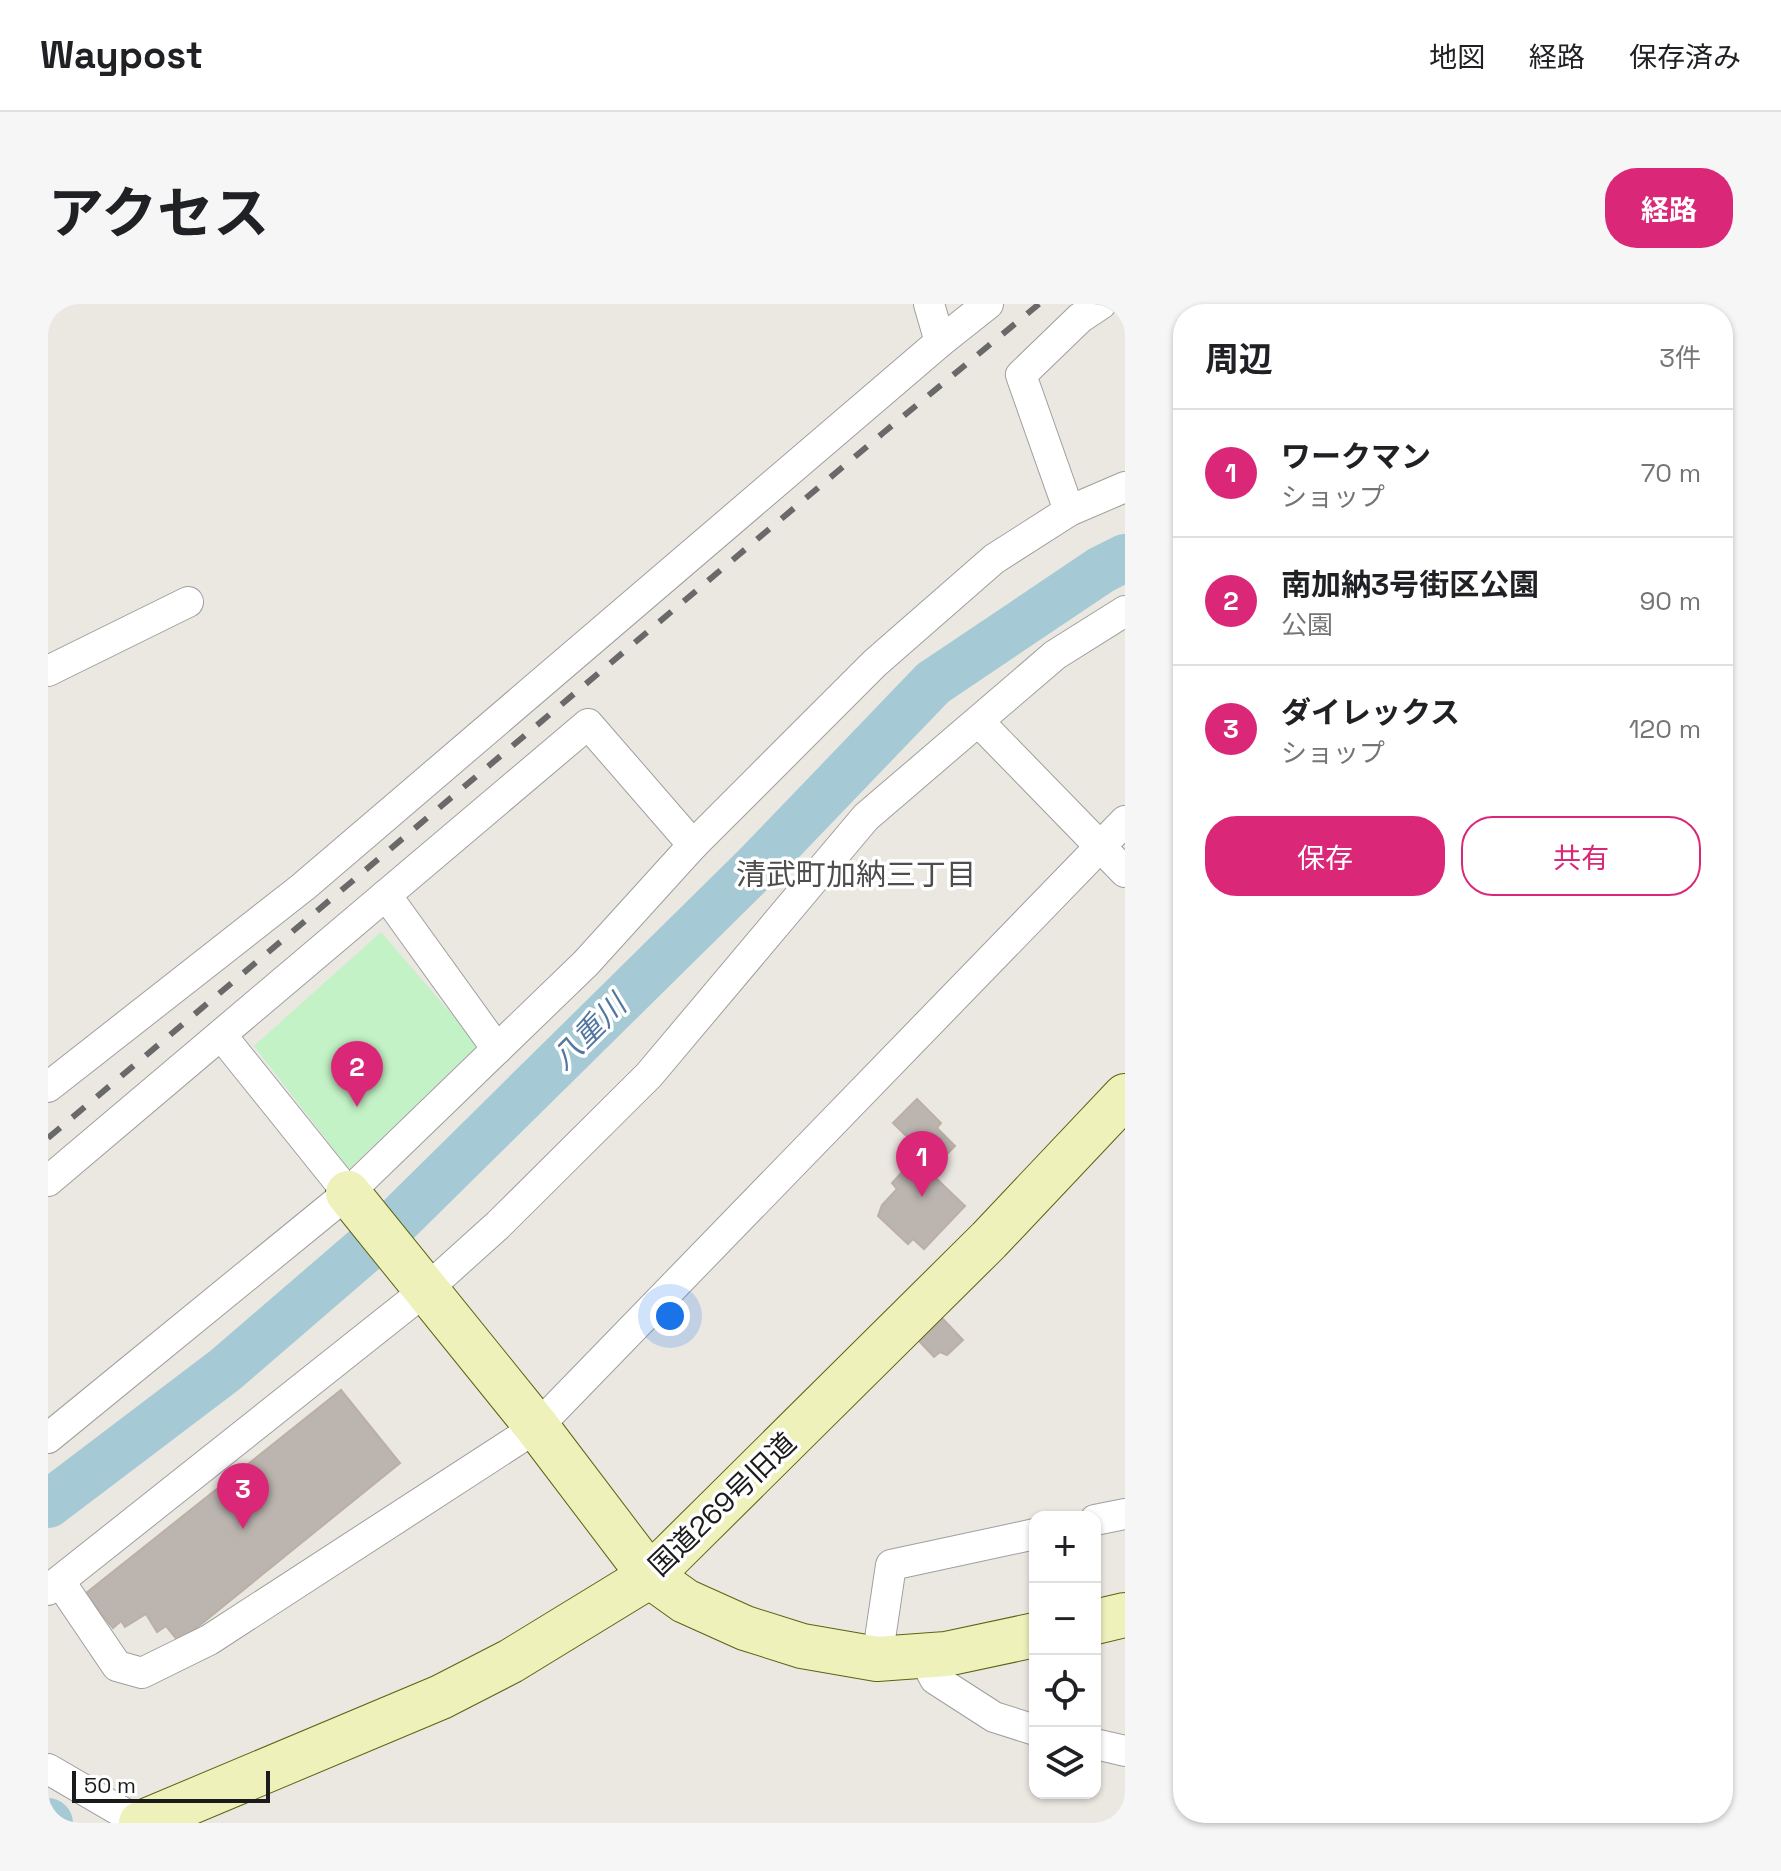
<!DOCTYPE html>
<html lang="ja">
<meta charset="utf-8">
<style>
body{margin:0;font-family:"Space Grotesk","Noto Sans JP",sans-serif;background:#f6f6f6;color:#202124}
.controls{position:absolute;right:24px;bottom:24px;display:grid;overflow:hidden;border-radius:16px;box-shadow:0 2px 6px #0004}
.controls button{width:72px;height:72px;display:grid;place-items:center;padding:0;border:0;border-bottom:2px solid #e0e0e0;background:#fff;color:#202124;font:40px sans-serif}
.scale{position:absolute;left:24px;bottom:20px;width:198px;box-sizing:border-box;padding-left:8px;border:4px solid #1b1b1b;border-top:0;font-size:22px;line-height:28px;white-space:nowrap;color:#1b1b1b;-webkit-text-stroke:6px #fff;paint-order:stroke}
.you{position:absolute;left:622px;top:1012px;width:28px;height:28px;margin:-20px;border:6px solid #fff;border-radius:50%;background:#1a73e8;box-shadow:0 0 0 12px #1a73e833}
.badge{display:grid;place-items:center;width:52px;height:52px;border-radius:50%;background:#db2777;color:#fff;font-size:26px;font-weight:700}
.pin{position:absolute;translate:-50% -66px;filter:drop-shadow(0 2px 4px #0008)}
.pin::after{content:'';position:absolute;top:42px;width:28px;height:24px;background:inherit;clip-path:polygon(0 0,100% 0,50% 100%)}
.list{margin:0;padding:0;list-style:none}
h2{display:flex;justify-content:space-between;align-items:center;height:104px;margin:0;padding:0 32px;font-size:34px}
h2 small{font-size:26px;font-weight:400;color:#757577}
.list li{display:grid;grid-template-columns:52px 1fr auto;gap:24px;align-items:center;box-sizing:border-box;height:128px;padding:0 32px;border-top:2px solid #e0e0e0}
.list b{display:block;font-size:30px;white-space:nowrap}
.list p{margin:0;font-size:26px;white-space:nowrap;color:#757577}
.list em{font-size:26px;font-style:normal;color:#757577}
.actions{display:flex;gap:16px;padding:24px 32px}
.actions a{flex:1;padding:18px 0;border:2px solid #db2777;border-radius:32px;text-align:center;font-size:28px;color:#db2777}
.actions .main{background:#db2777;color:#fff}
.icon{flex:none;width:44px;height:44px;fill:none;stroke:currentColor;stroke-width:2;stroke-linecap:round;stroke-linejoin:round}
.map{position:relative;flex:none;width:1077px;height:1519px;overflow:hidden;border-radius:32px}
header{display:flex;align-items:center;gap:48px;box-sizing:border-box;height:112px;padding:0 40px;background:#fff;border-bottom:2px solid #e0e0e0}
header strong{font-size:38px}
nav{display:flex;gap:44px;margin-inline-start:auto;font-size:28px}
.intro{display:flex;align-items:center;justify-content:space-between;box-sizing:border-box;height:192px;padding:0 48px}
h1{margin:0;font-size:56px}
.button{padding:20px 36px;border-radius:32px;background:#db2777;color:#fff;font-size:28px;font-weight:700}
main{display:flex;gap:48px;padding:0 48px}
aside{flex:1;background:#fff;border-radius:32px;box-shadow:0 2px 6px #0004}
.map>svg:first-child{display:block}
</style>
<header>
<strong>Waypost</strong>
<nav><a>地図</a><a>経路</a><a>保存済み</a></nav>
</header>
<div class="intro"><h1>アクセス</h1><a class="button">経路</a></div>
<main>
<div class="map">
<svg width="1077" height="1519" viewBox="0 0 1077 1519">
<rect width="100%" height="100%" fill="#ebe8e2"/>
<polygon fill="#c2f2c6" points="333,628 430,741 301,865 206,742"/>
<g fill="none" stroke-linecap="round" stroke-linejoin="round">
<g stroke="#a6cad5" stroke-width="48">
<polyline points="0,1200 177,1066 343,923 713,558 885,379 1053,266 1077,254"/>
<polyline points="0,1518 1,1519"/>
</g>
</g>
<g fill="#bbb4af" stroke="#bbafa6" stroke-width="2">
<polygon points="869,795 893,819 889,824 907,842 888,861 845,819"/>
<polygon points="867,854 917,902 876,945 865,935 860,940 830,912 834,901 849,885 844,879"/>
<polygon points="894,1014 915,1036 899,1051 892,1048 886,1053 871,1037"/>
<polygon points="293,1086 352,1159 131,1338 118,1322 109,1328 98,1310 77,1323 73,1317 65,1324 37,1290"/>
</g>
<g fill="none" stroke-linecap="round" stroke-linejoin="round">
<g stroke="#9f9f9f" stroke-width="32">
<g id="street">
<polyline points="881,0 892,38"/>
<polyline points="1021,207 973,71 1032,14 1053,0"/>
<polyline points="0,367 140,298"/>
<polyline points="931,418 1077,568"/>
<polyline points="338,591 449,745"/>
<polyline points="173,731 300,889"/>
<polyline points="0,783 255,583 892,38 940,0"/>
<polyline points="0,877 540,420 645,541"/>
<polyline points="0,1134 300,889 538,659 645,541 827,359 946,255 1021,207 1077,183"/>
<polyline points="1047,1216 1077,1210"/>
<polyline points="12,1278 69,1362 94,1369 161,1336 489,1123 1077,517"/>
<polyline points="0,1286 379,985 450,921 601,771 818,513 1007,351 1077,307"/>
<polyline points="875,1352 887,1375 946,1413 987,1426"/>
<polyline points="829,1355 843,1261 987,1230"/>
<polyline points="1047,1440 1077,1447"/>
<polyline points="0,1465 93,1519"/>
</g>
</g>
<g stroke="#5a6410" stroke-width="46">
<g id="secondary">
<polyline points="300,889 489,1123 602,1272 637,1297 697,1324 754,1342 829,1355 898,1350 987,1331"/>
<polyline points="1047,1318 1077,1311"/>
<polyline points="93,1519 393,1393 463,1357 602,1272 941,936 1077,792"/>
</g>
</g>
<use href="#street" stroke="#fff" stroke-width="30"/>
<use href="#secondary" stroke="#eef1ba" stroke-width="44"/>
<polyline stroke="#696969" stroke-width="6" stroke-dasharray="16 16" stroke-linecap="butt" points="0,834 835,129 991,0"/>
</g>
<g text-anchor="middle" stroke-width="7" stroke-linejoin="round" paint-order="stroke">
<g font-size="28" fill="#1b1b1b" stroke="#fff">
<text transform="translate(674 1200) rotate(-44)" y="10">国道269号旧道</text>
</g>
<g font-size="30" fill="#4e4e4e" stroke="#fff">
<text x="808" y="581">清武町加納三丁目</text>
</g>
<g font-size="30" font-style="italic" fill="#53789f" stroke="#fff">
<text transform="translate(541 728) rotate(-45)" y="10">八重川</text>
</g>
</g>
</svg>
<div class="controls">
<button>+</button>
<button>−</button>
<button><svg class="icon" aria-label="locate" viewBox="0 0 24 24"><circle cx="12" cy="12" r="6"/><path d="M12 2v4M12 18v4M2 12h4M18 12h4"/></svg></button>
<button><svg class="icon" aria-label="layers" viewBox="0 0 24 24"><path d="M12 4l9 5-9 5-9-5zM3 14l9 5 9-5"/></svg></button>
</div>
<div class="scale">50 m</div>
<div class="you"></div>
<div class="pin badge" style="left:874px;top:893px">1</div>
<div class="pin badge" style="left:309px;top:803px">2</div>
<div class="pin badge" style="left:195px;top:1225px">3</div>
</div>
<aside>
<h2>周辺<small>3件</small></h2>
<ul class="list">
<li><span class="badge">1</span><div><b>ワークマン</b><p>ショップ</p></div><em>70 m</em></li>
<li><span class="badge">2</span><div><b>南加納3号街区公園</b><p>公園</p></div><em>90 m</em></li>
<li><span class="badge">3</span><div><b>ダイレックス</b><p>ショップ</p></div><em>120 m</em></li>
</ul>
<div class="actions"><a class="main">保存</a><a>共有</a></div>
</aside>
</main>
